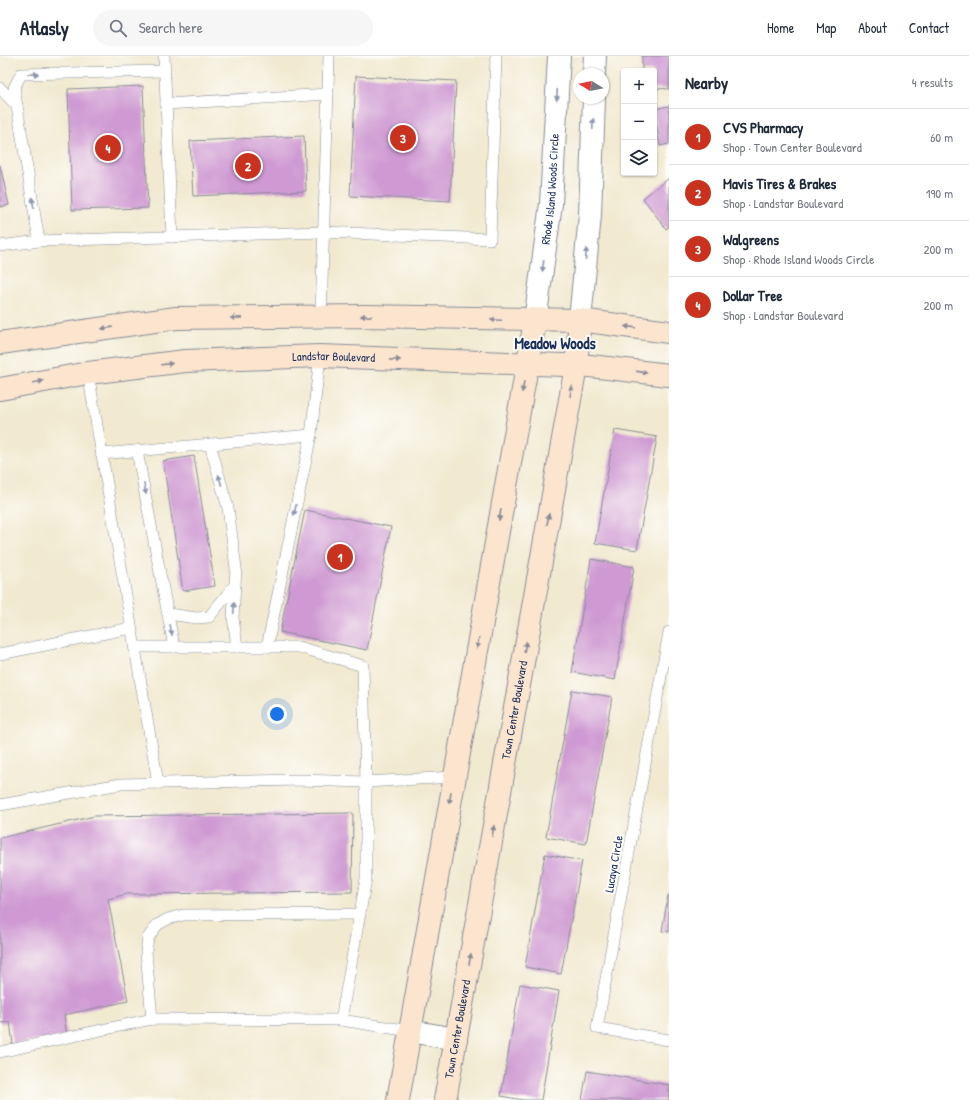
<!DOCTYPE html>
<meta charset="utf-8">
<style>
body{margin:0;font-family:"Patrick Hand",sans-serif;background:#f6f6f7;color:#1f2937}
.controls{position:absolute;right:12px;top:12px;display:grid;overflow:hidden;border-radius:4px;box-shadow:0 1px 3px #0004}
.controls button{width:36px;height:36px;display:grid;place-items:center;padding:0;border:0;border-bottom:1px solid #e0e1e3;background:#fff;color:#1f2937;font:20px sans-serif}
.compass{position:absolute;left:573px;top:12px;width:36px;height:36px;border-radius:50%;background:#fff;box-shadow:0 1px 3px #0004;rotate:280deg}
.you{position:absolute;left:277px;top:658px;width:14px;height:14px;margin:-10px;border:3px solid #fff;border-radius:50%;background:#1a73e8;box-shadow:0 0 0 6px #1a73e833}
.badge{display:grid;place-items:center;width:26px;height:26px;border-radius:50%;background:#c8321e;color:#fff;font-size:13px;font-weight:700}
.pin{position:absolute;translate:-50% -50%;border:2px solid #fff;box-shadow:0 1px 4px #0006}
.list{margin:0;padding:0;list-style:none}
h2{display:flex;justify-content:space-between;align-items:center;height:52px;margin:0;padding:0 16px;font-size:17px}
h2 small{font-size:13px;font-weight:400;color:#747a83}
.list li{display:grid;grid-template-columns:26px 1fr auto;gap:12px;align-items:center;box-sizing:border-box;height:56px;padding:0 16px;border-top:1px solid #e0e1e3}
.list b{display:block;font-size:15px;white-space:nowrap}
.list p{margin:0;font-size:13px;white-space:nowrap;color:#747a83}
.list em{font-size:13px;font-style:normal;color:#747a83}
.icon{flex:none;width:22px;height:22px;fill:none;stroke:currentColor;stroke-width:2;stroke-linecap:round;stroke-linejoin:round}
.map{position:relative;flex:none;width:669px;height:1044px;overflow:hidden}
header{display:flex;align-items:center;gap:24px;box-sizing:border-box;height:56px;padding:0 20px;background:#fff;border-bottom:1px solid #e0e1e3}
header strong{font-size:19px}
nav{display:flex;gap:22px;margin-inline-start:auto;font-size:14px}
.search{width:280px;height:36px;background:#f6f6f7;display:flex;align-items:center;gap:10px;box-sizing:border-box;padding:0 14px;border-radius:22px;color:#747a83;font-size:15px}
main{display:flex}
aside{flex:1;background:#fff}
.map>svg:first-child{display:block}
</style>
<header>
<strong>Atlasly</strong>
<div class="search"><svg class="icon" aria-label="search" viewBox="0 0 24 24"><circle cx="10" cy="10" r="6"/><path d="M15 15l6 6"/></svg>Search here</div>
<nav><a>Home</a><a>Map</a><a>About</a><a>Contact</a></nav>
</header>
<main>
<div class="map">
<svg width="669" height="1044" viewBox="0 0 669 1044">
<rect width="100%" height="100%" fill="#fdfcf7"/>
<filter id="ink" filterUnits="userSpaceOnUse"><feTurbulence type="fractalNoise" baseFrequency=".025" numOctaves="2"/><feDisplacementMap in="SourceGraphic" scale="8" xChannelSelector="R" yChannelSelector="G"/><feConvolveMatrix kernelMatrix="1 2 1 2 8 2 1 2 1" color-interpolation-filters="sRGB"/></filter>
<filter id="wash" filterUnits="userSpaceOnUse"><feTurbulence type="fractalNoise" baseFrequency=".012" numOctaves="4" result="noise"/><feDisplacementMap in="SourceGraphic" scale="16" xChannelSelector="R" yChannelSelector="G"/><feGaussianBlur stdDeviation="0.9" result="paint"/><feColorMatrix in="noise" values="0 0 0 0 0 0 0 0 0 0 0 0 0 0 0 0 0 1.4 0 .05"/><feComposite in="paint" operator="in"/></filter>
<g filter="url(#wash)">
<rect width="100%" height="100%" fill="#f1e9d0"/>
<g id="blocks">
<g fill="#cf9ad3">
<polygon points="642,0 669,0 669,33 654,32 654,15 642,15"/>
<polygon points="356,20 456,25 450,145 350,140"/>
<polygon points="143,30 148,152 72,154 68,33"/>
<polygon points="669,50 669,88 660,90 654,53"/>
<polygon points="304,80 306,135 193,140 190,85"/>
<polygon points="0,109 9,149 0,151"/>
<polygon points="669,122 669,171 666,173 643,142"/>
<polygon points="615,374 657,381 637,494 595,487"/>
<polygon points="194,400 215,530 183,535 163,405"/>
<polygon points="305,454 391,471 367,594 280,576"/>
<polygon points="591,503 634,511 615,624 572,616"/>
<polygon points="572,634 612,641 586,788 546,781"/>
<polygon points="353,757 352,836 127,838 108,843 128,945 64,959 67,980 13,988 10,966 0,967 0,782 95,760"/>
<polygon points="545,798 582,805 561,918 525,911"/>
<polygon points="668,839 669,839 669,876 662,875"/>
<polygon points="520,928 559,935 541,1044 523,1044 501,1040"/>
<polygon points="587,1015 669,1029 669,1044 582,1044"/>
</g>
</g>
</g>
<g filter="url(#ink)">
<use href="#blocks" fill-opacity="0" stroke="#868c97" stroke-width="1"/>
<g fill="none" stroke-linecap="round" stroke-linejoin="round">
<g stroke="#868c97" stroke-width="12">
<g id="service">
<polyline points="164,0 172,181"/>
<polyline points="0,32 17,50"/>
<polyline points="166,48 328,38"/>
<polyline points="39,185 14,32 21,18 165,15"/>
<polyline points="0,190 39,185 324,176 490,183 496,0"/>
<polyline points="321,260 329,0"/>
<polyline points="88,317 158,727"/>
<polyline points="210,388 228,452 236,512 233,561 237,591"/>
<polyline points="137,395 174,591"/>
<polyline points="101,398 311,379 320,300"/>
<polyline points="169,558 196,562 209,561 235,529"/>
<polyline points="669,576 597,972 669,984"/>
<polyline points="134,591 299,591 363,610 366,726 366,823 341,964"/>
<polyline points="267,591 311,379"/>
<polyline points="0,598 131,572"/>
<polyline points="0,749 121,728 299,724 366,726 454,721"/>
<polyline points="152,963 146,896 148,882 157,869 168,863 183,859 360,858"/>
<polyline points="0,996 152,963 341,964 410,975"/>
</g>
</g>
<g stroke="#868c97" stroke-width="24">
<g id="tertiary">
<polyline points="594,18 595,0"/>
<polyline points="580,264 590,159 594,42"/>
<path id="s1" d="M 535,265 L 551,148 L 559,0"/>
<polyline points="410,975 456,983"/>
</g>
</g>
<g stroke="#868c97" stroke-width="24">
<g id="secondary">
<polyline points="0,287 176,262 365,260 580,264 669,276"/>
<path id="s2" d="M 0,333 L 88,317 L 185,305 L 320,300 L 590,310 L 669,319"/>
<polyline points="398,1044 535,265"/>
<path id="s3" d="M 445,1044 L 576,310 L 580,264"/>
</g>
</g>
<use href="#service" stroke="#fff" stroke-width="11"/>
<use href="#tertiary" stroke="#fff" stroke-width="22"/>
<use href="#secondary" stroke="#fbe5cf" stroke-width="22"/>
</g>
<defs><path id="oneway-solid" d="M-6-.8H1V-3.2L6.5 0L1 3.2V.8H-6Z"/></defs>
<g fill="#8d97ae">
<use href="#oneway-solid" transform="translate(33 18) rotate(-1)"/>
<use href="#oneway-solid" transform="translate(557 39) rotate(93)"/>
<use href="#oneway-solid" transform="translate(593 68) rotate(-88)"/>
<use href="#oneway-solid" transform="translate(33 147) rotate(-99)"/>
<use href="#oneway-solid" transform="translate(586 198) rotate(-85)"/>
<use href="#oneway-solid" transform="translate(543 210) rotate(98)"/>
<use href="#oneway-solid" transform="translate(220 424) rotate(-106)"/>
<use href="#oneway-solid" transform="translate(145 433) rotate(79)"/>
<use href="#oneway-solid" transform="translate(295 454) rotate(102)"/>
<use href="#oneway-solid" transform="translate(234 552) rotate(-87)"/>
<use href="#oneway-solid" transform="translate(171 574) rotate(80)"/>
</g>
<g fill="#8b8a96">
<use href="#oneway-solid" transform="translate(366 260) rotate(-179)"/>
<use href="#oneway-solid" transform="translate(236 262) rotate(179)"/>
<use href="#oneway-solid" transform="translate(496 264) rotate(-178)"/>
<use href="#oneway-solid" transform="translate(630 271) rotate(-173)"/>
<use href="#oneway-solid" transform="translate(107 272) rotate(172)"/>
<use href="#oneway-solid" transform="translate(395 304) rotate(1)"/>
<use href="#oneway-solid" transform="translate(167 308) rotate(-7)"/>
<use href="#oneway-solid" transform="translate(642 316) rotate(6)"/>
<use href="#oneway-solid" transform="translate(38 326) rotate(-10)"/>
<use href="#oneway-solid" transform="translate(523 331) rotate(100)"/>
<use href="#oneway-solid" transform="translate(571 335) rotate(-80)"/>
<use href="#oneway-solid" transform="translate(500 459) rotate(100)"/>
<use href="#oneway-solid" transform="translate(548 463) rotate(-80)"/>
<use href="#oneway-solid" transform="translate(478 587) rotate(100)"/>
<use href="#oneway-solid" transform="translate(525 591) rotate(-80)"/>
<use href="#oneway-solid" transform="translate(450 742) rotate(100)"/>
<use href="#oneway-solid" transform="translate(493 775) rotate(-80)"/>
<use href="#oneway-solid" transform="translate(470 903) rotate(-80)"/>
</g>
</g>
<g text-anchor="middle" stroke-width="4" stroke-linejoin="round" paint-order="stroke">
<g font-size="12" fill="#1b2f5e" stroke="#fdfcf7">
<text dy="4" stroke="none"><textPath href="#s1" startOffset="133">Rhode Island Woods Circle</textPath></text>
<text dy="4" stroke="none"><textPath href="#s2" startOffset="336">Landstar Boulevard</textPath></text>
<text dy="4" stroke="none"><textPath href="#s3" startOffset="396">Town Center Boulevard</textPath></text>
<text transform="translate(614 808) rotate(-80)" y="4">Lucaya Circle</text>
<text dy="4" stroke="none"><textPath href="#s3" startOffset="72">Town Center Boulevard</textPath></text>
</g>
<g font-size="16" font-weight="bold" fill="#1b2f5e" stroke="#fdfcf7">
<text x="555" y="293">Meadow Woods</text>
</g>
</g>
</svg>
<div class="controls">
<button>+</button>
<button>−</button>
<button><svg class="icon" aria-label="layers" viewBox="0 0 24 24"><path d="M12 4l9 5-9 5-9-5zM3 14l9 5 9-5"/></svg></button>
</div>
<svg class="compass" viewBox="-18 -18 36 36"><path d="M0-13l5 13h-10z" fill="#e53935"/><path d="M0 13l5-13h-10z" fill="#747a83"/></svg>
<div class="you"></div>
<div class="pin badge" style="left:340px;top:501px">1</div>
<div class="pin badge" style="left:248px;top:110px">2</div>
<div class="pin badge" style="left:403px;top:82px">3</div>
<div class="pin badge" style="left:108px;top:92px">4</div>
</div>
<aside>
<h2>Nearby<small>4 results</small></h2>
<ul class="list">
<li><span class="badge">1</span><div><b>CVS Pharmacy</b><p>Shop · Town Center Boulevard</p></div><em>60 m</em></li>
<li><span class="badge">2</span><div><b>Mavis Tires &amp; Brakes</b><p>Shop · Landstar Boulevard</p></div><em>190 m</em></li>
<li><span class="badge">3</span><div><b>Walgreens</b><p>Shop · Rhode Island Woods Circle</p></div><em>200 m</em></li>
<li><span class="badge">4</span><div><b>Dollar Tree</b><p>Shop · Landstar Boulevard</p></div><em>200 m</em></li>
</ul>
</aside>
</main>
